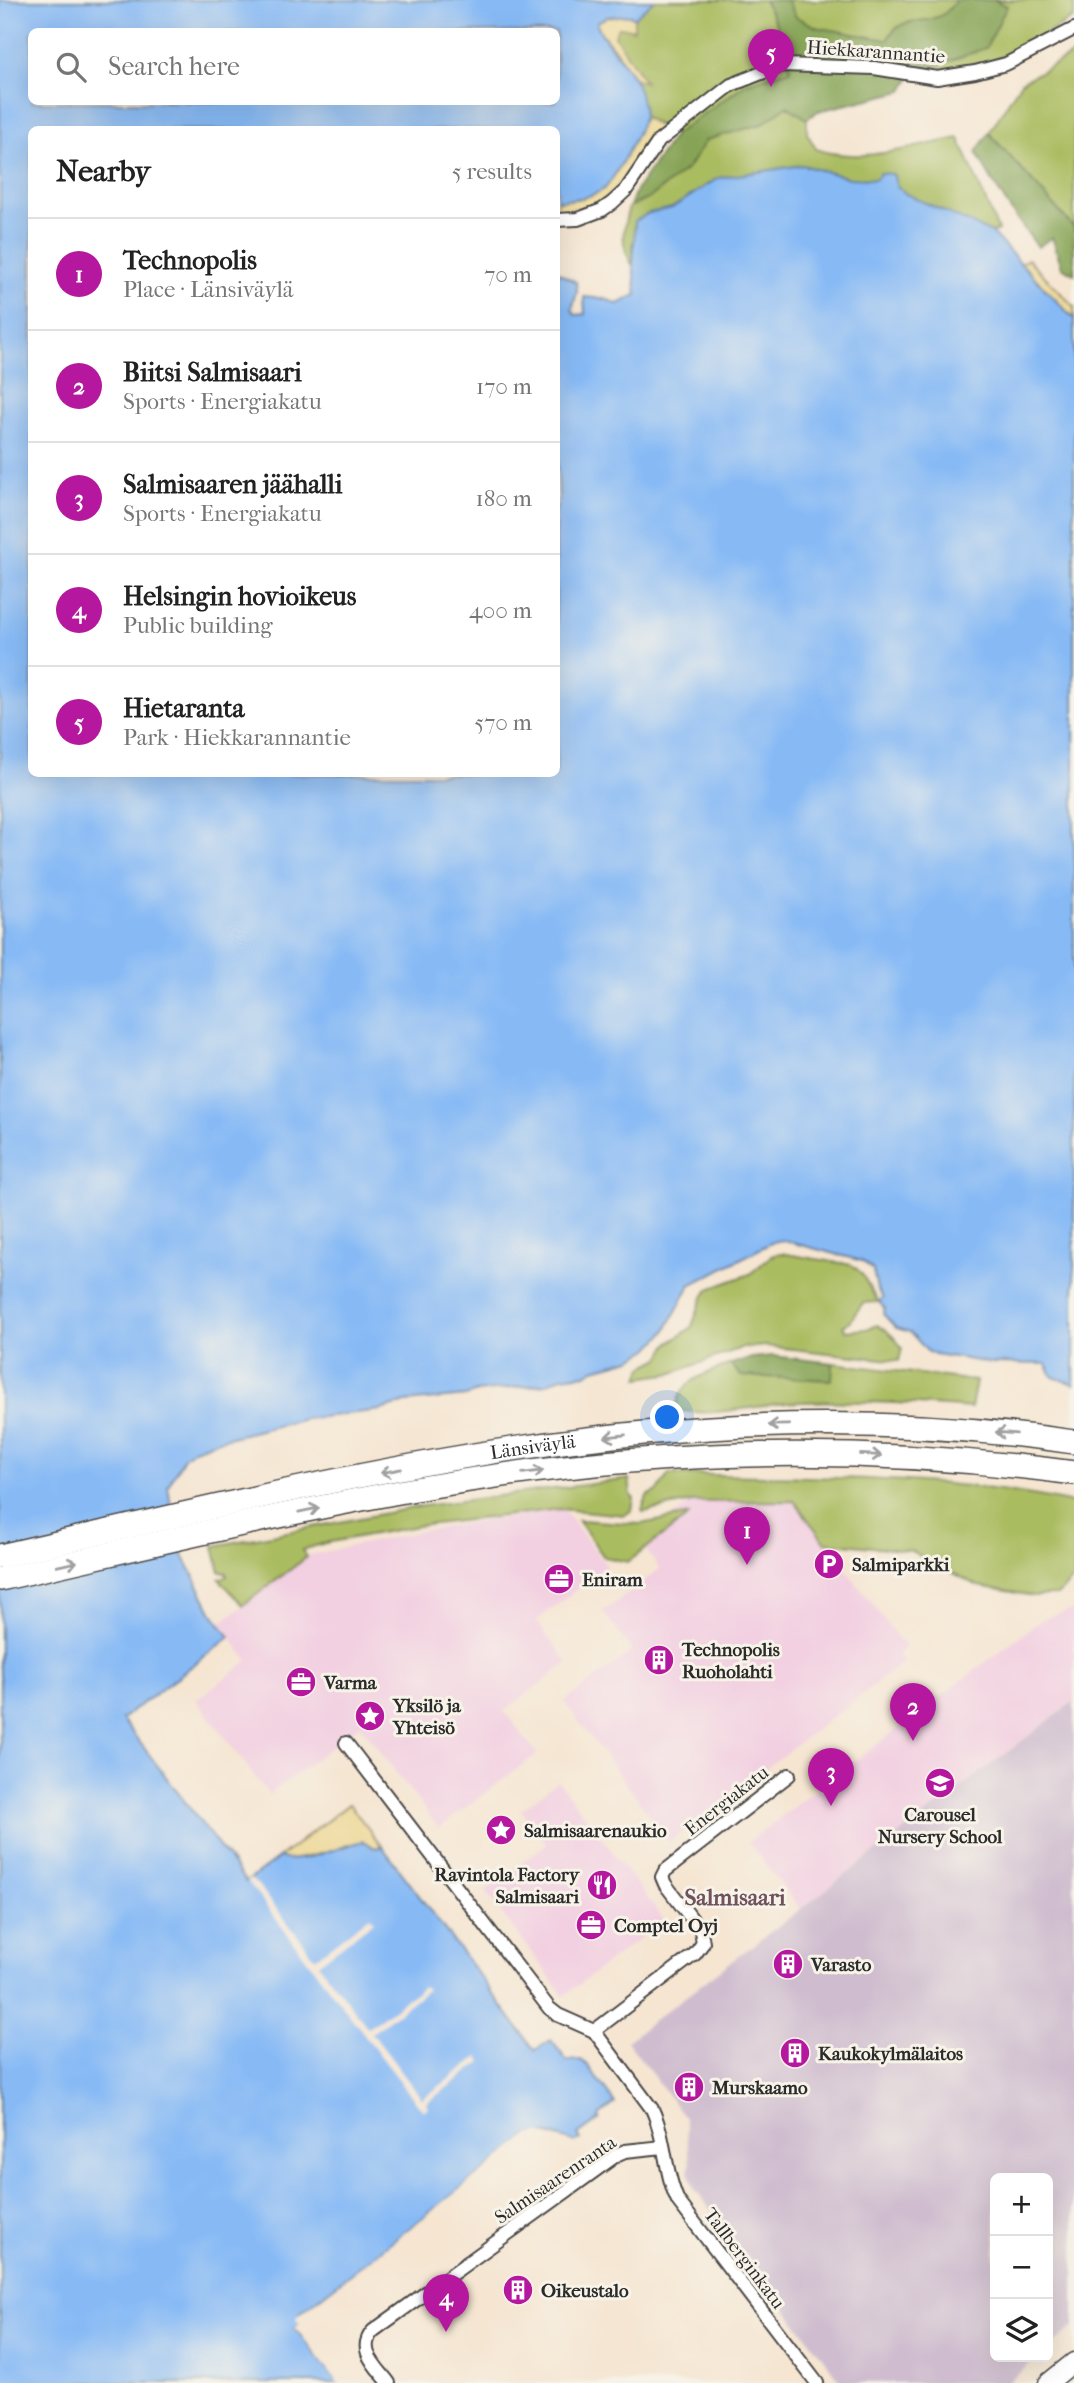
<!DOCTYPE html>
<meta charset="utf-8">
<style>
body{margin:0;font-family:"IM FELL French Canon",serif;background:#f2f2f2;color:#222}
.controls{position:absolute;right:21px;bottom:21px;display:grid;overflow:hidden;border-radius:10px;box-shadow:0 7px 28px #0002}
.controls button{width:63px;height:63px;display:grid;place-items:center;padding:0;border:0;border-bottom:2px solid #e0e0e0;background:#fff;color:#222;font:35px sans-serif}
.you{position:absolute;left:668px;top:1418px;width:24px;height:24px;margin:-18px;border:5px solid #fff;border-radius:50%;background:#1a73e8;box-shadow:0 0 0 10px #1a73e833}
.badge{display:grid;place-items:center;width:46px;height:46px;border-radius:50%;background:#b5179e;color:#fff;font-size:23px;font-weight:700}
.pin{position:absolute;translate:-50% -58px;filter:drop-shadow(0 2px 4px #0008)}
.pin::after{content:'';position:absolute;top:37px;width:24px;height:21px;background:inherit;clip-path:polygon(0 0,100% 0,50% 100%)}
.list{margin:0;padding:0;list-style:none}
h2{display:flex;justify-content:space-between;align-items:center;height:91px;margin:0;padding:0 28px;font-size:30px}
h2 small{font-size:23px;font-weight:400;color:#767676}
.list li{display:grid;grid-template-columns:46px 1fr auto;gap:21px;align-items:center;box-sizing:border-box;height:112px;padding:0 28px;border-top:2px solid #e0e0e0}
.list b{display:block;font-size:26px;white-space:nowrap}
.list p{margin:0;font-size:23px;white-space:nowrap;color:#767676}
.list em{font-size:23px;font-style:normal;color:#767676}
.icon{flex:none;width:38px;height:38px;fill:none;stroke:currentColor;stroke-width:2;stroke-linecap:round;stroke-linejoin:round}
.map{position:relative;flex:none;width:1074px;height:2383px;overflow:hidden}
.search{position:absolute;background:#fff;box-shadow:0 7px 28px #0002;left:28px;top:28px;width:532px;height:77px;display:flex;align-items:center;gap:18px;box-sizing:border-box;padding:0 24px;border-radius:10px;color:#767676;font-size:26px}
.panel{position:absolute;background:#fff;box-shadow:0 7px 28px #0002;left:28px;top:126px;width:532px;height:651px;border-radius:10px}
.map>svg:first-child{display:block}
</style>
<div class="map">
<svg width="1074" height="2383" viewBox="0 0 1074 2383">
<rect width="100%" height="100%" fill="#f7f3e8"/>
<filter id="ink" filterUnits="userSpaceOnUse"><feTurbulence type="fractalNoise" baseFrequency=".0143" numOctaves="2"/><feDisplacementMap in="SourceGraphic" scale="14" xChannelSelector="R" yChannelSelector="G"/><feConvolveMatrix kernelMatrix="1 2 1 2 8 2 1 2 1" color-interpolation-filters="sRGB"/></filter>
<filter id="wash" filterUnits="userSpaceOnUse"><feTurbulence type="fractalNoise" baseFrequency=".00686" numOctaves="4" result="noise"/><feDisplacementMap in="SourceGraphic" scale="28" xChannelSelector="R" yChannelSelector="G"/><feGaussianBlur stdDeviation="1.57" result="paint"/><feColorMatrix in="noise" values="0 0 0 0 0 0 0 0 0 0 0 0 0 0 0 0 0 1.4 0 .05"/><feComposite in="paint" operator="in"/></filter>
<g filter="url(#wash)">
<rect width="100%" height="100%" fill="#f5e5d1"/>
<g fill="#f2cfe1">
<polygon points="794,1501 905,1647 898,1653 904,1662 670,1842 564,1702 632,1651 603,1612 660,1569 640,1542 692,1502"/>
<polygon points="563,1509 607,1566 536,1621 568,1663 504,1711 537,1754 439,1828 360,1725 269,1795 196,1700 248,1661 220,1623 310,1555 427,1530"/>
<polygon points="1071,1610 1074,1612 1074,1700 800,1909 748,1842 1044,1618"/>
<polygon points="558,1781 664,1920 564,1996 485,1891 546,1844 521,1810"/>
</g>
<polygon fill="#cfbdcf" points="1074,1701 1074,2326 1048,2349 1048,2178 995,2178 995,2357 1038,2357 1007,2383 842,2383 695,2189 688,2172 690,2164 685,2118 627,2041"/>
<g fill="#aabc60" stroke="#6a7446" stroke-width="2">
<path d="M 654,0 L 1074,0 L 1074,18 C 1034,40 995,68 949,70 C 939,71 927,67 917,65 L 903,91 L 818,111 L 807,119 L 807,133 L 816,149 C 861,165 914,146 959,138 L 998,230 L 992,233 L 965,226 L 937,231 L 897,186 L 893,174 L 633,243 L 633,266 C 620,245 622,230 629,207 L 648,199 L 675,134 L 644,117 L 622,161 L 597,28 Z"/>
<polygon points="1074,54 1074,228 989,133 1021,82"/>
<path d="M 780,1253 L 852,1265 C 867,1275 868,1290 879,1302 L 863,1303 L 850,1321 L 843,1326 L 846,1331 L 866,1329 L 877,1325 C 889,1331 895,1338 902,1348 L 899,1361 L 765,1346 L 741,1348 L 673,1373 L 639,1378 L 643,1367 L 660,1358 L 668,1344 L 691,1328 L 704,1295 L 711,1288 L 750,1274 L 771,1256 Z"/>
<path d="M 833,1363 L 976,1381 L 971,1408 C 914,1403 857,1400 799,1402 C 759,1404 716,1418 676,1410 C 678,1380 707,1373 731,1364 L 741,1376 L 831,1380 Z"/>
<path d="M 669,1474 C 804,1478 941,1474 1074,1503 L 1074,1579 L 1057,1595 L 1034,1596 L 978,1586 L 911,1551 L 825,1542 L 794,1501 L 692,1502 L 643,1512 L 642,1510 L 647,1496 L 658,1491 Z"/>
<polygon points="629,1479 631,1495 634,1499 632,1510 625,1515 560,1509 417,1526 325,1543 302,1550 307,1557 243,1605 219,1579 227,1576 226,1572 220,1572 214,1546 423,1506"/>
<polygon points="690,1515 628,1562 604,1557 578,1520 640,1524"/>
</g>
<g fill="#87a456" stroke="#596840" stroke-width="2">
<path d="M 764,0 L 787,0 L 796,17 L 816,27 L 887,40 C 902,12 925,27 945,13 C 949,10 953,4 956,0 L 995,0 L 1007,6 L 986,48 L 938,65 L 917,65 L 903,91 L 818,111 L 807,119 L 787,106 L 762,124 L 706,140 L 688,168 L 648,199 L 630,206 L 636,190 L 675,134 L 747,83 L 790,70 L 786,45 Z"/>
<path d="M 989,133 L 1074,228 L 1074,274 L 1062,267 L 1052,237 L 1038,247 C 1014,217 994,186 976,152 Z"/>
<polygon points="772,1356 833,1363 832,1380 741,1376 731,1364 752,1358"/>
</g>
<g fill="#eeda9e" stroke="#8c8264" stroke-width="2">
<polygon points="631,15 634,18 634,30 622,27 617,28 615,36 645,82 633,78 617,52 597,28 597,21 607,17"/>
<path d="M 644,117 L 660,127 C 619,173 630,206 557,211 L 557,201 L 584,198 L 616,173 Z"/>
<polygon points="1028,259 1074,307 1074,319 1020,264"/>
<polygon points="349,1804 381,1845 378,1848 347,1844 333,1851 293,1860 285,1860 280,1857"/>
</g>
<path fill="#87baf5" stroke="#597290" stroke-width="2" fill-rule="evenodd" d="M 0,0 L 654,0 L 634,18 L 631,15 L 607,17 L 597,22 C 597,35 631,68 637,85 C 640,93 645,110 643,117 C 642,128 612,183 604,189 C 589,199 573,199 557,201 L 556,130 L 32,130 L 32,774 L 556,774 L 556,510 L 559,499 L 556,436 L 557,272 L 576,282 L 577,292 L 572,309 L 575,315 L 585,314 L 584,297 L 606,299 L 617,304 C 625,302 629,297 637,295 L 633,266 L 635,221 L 649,213 L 672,208 L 718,178 L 802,165 L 850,178 L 876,179 L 880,173 L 893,174 L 897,186 L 906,194 L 992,233 L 1074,319 L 1074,1384 L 1053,1377 L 1046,1364 L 990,1363 L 929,1353 L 910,1332 L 896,1328 L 883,1314 L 885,1309 L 879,1302 L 883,1298 L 877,1289 L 873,1270 L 862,1261 L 782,1240 L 773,1242 L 690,1285 L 665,1332 L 649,1349 L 631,1359 L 594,1369 L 586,1374 L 561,1377 L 546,1384 L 477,1392 L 466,1396 L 406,1402 L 381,1410 L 305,1419 L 219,1440 L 194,1449 L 184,1457 L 168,1486 L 171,1506 L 183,1555 L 211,1611 L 230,1637 L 122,1719 L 246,1882 L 280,1857 C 297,1867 343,1845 363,1841 L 373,1847 L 378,1848 L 381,1845 L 535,2050 L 551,2040 L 567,2061 L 581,2060 L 587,2065 L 615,2103 L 599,2116 L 600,2119 L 578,2135 L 581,2140 L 575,2143 L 548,2134 L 531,2134 L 300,2313 L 299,2323 L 295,2328 L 338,2383 L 0,2383 ZM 32,32 L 556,32 L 556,102 L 32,102 Z"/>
<g fill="#f5e5d1">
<polygon points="250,1879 258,1885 315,1958 370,1916 374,1921 318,1964 368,2028 424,1986 427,1990 372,2033 422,2099 479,2057 482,2062 426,2103 428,2107 423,2111 247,1881"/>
<polygon points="539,2133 574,2143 581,2140 583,2142 574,2147 547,2138 533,2137 302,2316 303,2324 300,2328 341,2383 338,2383 295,2327 299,2323 297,2318 300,2314 531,2134"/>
</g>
</g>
<g filter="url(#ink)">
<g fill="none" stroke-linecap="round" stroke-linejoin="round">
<g stroke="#494744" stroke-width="16">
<g id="minor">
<polyline points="556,220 578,219 602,210 612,203 626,190 659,141 731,85 782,65 874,68 937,78 975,72 1006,64 1074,29"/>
<path d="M 346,1743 L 549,2008 L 558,2015 L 594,2031 L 652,2109 C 666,2138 664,2172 678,2201 L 817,2383"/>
<polyline points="594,2031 695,1954 703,1943 701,1931 665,1884 662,1877 665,1871 789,1775"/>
<path d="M 389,2383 C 377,2367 356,2350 373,2331 L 618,2154 L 625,2151 L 663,2147"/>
</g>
</g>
<g stroke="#494744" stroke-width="21">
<polyline id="secondary" points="1048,2383 1074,2362"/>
</g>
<g stroke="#494744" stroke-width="26">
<g id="motorway">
<path id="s1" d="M 0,1556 C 172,1517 344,1474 519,1448 C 702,1421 890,1415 1074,1442"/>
<path d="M 0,1579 C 142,1547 284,1512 427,1487 C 641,1449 859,1444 1074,1473"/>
</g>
</g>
<use href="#minor" stroke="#fff" stroke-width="12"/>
<use href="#secondary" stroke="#fff" stroke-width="18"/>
<use href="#motorway" stroke="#fff" stroke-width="23"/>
</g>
<defs><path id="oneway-shaft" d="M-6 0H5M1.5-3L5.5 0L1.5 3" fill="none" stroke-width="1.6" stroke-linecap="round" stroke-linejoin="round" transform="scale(1.75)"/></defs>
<g stroke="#a0a0a0">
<use href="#oneway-shaft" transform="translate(779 1425) rotate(179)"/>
<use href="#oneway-shaft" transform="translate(1006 1433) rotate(-175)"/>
<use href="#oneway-shaft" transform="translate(615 1436) rotate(174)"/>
<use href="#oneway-shaft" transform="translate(871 1455) rotate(3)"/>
<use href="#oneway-shaft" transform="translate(391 1471) rotate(169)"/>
<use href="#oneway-shaft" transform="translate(533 1472) rotate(-7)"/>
<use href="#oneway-shaft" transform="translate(309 1510) rotate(-12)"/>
<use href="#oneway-shaft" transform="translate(67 1564) rotate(-13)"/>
</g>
</g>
<defs>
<g id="parking-disc" transform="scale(1.575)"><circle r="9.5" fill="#b5179e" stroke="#f7f3e8"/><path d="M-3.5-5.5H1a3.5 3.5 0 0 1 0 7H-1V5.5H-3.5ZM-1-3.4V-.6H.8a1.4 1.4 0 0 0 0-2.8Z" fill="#fff"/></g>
<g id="office-disc" transform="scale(1.575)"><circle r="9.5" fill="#b5179e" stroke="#f7f3e8"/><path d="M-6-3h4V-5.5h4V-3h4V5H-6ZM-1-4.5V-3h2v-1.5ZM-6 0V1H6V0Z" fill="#fff"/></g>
<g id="building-disc" transform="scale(1.575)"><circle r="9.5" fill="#b5179e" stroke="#f7f3e8"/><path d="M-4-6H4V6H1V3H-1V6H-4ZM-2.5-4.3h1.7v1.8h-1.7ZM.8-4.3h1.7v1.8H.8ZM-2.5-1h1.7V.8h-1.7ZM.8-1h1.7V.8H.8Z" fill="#fff"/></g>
<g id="sight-disc" transform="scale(1.575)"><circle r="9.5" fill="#b5179e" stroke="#f7f3e8"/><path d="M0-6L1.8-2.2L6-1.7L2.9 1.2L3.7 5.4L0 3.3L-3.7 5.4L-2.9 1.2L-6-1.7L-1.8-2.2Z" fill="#fff"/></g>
<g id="school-disc" transform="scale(1.575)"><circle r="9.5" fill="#b5179e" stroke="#f7f3e8"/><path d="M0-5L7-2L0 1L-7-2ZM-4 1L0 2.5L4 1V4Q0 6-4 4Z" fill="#fff"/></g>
<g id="restaurant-disc" transform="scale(1.575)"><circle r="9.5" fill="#b5179e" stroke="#f7f3e8"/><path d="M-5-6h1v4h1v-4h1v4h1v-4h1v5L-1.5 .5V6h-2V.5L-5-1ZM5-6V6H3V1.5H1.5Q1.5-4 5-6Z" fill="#fff"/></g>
</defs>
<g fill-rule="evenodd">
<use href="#parking-disc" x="829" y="1564"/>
<use href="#office-disc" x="559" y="1579"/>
<use href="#building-disc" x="659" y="1660"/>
<use href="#office-disc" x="301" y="1682"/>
<use href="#sight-disc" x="370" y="1716"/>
<use href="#school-disc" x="940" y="1783"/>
<use href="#sight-disc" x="501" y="1830"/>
<use href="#restaurant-disc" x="602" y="1885"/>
<use href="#office-disc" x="591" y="1925"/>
<use href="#building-disc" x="788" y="1964"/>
<use href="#building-disc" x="795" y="2053"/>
<use href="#building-disc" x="689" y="2087"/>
<use href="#building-disc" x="518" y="2290"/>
</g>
<g text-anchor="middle" stroke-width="6" stroke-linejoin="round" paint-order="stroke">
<g font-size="19" fill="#2b2b2b" stroke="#f7f3e8">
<text transform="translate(876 51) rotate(4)" y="7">Hiekkarannantie</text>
<text dy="7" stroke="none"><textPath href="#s1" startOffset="544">Länsiväylä</textPath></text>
<text transform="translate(726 1800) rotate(-38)" y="7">Energiakatu</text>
<text transform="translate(555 2179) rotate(-34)" y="7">Salmisaarenranta</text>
<text transform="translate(745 2258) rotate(53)" y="7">Tallberginkatu</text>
</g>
<g font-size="19" font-weight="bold" fill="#2b2b2b" stroke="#f7f3e8" text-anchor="start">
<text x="852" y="1571">Salmiparkki</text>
<text x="582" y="1586">Eniram</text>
<text x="682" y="1656">Technopolis<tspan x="682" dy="22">Ruoholahti</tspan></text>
<text x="324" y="1689">Varma</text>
<text x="393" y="1712">Yksilö ja<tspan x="393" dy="22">Yhteisö</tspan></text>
<text x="940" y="1821" text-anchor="middle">Carousel<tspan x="940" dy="22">Nursery School</tspan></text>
<text x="524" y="1837">Salmisaarenaukio</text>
<text x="579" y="1881" text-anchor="end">Ravintola Factory<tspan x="579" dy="22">Salmisaari</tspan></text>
<text x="614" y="1932">Comptel Oyj</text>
<text x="811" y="1971">Varasto</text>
<text x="818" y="2060">Kaukokylmälaitos</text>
<text x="712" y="2094">Murskaamo</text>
<text x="541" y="2297">Oikeustalo</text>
</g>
<g font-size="23" font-weight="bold" fill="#6f525e" stroke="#f7f3e8">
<text x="735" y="1905">Salmisaari</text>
</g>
</g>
</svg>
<div class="controls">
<button>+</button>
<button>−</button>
<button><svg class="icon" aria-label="layers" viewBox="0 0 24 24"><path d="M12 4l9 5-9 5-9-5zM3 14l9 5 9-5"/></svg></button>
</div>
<div class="you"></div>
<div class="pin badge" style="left:747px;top:1565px">1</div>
<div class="pin badge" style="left:913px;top:1741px">2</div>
<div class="pin badge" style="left:831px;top:1806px">3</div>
<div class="pin badge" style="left:446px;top:2332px">4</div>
<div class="pin badge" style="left:771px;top:87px">5</div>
<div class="search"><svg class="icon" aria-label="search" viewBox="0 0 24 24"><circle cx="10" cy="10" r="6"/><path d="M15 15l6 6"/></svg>Search here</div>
<section class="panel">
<h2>Nearby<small>5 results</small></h2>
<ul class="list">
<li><span class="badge">1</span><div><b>Technopolis</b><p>Place · Länsiväylä</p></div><em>70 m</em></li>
<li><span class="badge">2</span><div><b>Biitsi Salmisaari</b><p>Sports · Energiakatu</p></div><em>170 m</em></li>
<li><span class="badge">3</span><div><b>Salmisaaren jäähalli</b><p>Sports · Energiakatu</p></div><em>180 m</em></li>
<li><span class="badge">4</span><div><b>Helsingin hovioikeus</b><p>Public building</p></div><em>400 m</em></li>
<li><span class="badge">5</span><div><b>Hietaranta</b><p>Park · Hiekkarannantie</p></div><em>570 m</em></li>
</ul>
</section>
</div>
